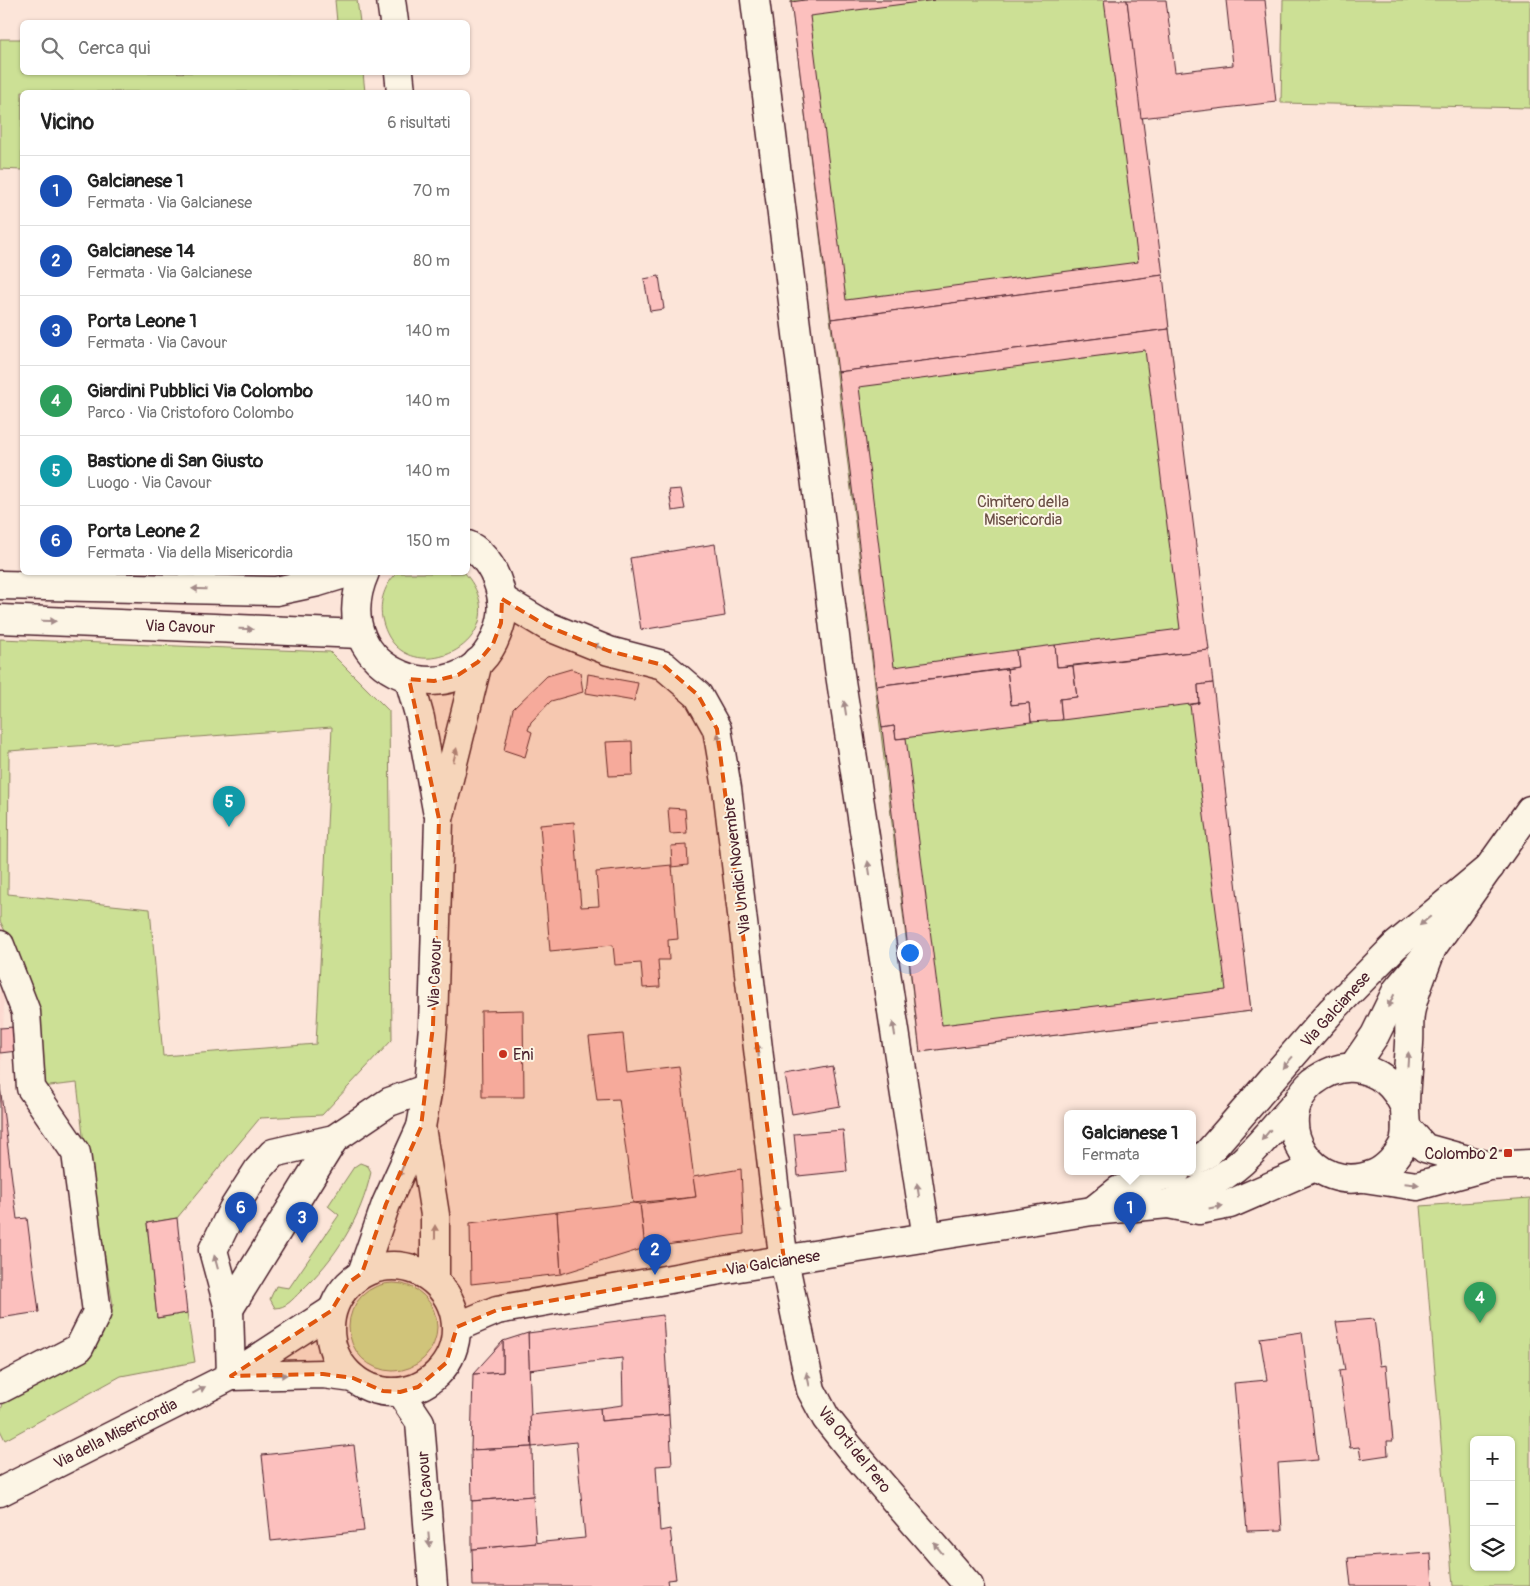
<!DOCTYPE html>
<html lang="it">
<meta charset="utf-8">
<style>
body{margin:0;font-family:Pangolin,sans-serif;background:#f2f2f2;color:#222}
.controls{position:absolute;right:15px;bottom:15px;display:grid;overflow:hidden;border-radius:8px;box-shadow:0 1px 4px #0004}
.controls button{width:45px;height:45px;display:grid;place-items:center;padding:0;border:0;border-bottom:1px solid #e0e0e0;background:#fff;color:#222;font:25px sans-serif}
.you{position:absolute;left:909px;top:952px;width:18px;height:18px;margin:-12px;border:4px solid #fff;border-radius:50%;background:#1a73e8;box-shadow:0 0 0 8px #1a73e833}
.badge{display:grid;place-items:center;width:32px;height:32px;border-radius:50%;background:#0b8043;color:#fff;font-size:16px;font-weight:700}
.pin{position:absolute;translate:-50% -41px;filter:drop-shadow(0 1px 2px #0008)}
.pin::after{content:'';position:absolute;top:26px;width:18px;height:15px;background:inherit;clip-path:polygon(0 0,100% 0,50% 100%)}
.popup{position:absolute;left:1064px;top:1110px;width:132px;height:65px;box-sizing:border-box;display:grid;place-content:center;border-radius:8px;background:#fff;filter:drop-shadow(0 1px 4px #0005);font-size:16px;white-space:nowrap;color:#767676}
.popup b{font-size:19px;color:#222}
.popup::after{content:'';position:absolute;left:50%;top:100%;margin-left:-10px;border:10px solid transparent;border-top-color:#fff}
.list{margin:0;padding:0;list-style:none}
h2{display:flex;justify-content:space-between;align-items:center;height:65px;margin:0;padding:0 20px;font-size:21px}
h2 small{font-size:16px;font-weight:400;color:#767676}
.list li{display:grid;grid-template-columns:32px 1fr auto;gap:15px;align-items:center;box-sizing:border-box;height:70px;padding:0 20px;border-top:1px solid #e0e0e0}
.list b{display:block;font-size:19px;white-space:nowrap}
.list p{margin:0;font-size:16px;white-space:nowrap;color:#767676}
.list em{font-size:16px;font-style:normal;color:#767676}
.icon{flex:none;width:28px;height:28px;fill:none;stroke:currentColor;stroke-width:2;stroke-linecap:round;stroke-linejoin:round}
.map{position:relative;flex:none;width:1530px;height:1586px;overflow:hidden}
.search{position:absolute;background:#fff;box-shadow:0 1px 4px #0004;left:20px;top:20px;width:450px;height:55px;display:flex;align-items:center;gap:12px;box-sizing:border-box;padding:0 18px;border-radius:8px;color:#767676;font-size:19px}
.panel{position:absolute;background:#fff;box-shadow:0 1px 4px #0004;left:20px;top:90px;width:450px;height:485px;border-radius:8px}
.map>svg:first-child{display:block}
</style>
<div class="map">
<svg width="1530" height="1586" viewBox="0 0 1530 1586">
<rect width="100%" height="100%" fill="#fce5d9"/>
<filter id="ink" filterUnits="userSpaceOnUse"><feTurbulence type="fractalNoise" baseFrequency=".02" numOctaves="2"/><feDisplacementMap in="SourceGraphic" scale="10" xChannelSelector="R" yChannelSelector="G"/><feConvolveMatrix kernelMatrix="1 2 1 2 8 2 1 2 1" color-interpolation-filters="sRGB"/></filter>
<g filter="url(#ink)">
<polygon fill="#fcdad1" points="0,893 8,894 0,1118"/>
<g fill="#cce095" stroke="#8b8060" fill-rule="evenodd">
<polygon points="335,0 357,0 360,22 337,22"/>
<polygon points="791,0 1127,0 1169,329 1251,1011 920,1052"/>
<polygon points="1283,0 1530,0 1530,108 1281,103"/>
<polygon points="0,39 22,39 22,72 363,73 365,92 22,92 22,170 0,169"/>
<path d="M 397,573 L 465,573 C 524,644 398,699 382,618 C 379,601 385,584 397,573 Z"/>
<path d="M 0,639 L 330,652 L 389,711 L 392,1040 L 322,1115 L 260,1118 L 177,1218 L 147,1223 L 157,1318 L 187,1313 L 195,1362 L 121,1376 L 5,1440 L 0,1430 L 0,1412 L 7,1393 L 97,1341 L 113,1305 L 89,1162 L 85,1153 L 77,1083 L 41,1087 L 17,955 L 0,921 ZM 332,727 L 316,1044 L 163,1056 L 150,909 L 8,894 L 9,751 Z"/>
<path d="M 360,1163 L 368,1166 L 371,1172 C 361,1219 335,1259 300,1292 C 293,1299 286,1308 275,1308 L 270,1299 L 276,1286 L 289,1288 L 339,1215 L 328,1206 L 354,1167 Z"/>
<path d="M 1530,1198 L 1530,1586 L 1453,1586 L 1421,1206 ZM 1474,1440 L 1511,1440 L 1511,1567 L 1474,1567 Z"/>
<circle cx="393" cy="1327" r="44"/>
</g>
<g fill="#fcc0be" stroke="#4a1f2b">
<polygon points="805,0 935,0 810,16 846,300 1138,262 1104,0 1127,0 1163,275 831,319 791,2"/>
<polygon points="1127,0 1166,0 1175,72 1233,65 1226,0 1265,0 1276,102 1141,118"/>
<polygon points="1163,275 1169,329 838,372 831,319"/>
<polygon points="659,276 664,309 650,311 644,279"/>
<polygon points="1169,329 1209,650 1057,667 1055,645 1180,629 1145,350 859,387 894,667 1016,650 1018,667 876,686 838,372"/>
<polygon points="681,489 685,509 672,511 669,490"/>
<polygon points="715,544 725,616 641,630 630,558"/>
<polygon points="1055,645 1057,667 1073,666 1077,697 1060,699 1062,720 1031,722 1029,703 1011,705 1007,669 1018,667 1016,650"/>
<polygon points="1209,650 1213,683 1198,685 1199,703 1062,720 1060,699 1077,697 1073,666"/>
<polygon points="571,669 580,672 583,692 551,701 531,722 528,730 532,732 525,757 504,750 513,709 547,676"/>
<polygon points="1007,669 1011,705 1029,703 1031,722 896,739 894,726 882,728 876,686"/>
<polygon points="588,674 638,683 634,701 586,693"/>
<polygon points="1213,683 1251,1011 920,1052 882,728 894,726 896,739 906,738 942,1025 1226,990 1190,705 1199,703 1198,685"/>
<polygon points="632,741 633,775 609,776 606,742"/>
<polygon points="668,808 685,809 687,833 670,834"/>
<polygon points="574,822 581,907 599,906 596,872 672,865 678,939 668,940 669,960 658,960 660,987 643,988 641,963 615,965 613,945 550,951 540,825"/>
<polygon points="687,845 688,865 672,867 671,846"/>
<polygon points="523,1010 524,1097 482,1097 481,1011"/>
<polygon points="14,1027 17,1051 0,1053 0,1028"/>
<polygon points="623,1034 627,1073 680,1067 696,1197 633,1203 619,1099 597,1100 589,1037"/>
<polygon points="833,1066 840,1106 792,1114 785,1075"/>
<polygon points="0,1086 17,1219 27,1218 39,1312 0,1318"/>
<polygon points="843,1130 847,1171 798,1176 794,1134"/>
<polygon points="741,1169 744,1234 645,1248 640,1204 696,1197 693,1177"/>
<polygon points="633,1203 640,1204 645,1248 561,1274 557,1212"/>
<polygon points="557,1212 561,1274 471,1284 470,1223"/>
<polygon points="177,1218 187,1313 157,1318 147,1223"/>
<polygon points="663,1315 669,1415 601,1421 600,1408 623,1405 622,1358 529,1370 528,1333"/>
<polygon points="1374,1319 1380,1366 1386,1365 1393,1441 1387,1441 1388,1455 1361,1459 1359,1447 1350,1448 1339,1371 1345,1370 1336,1322"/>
<polygon points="1302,1332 1318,1460 1278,1463 1282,1530 1247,1531 1234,1383 1267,1380 1260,1338"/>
<polygon points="528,1333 532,1447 471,1450 473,1374 503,1372 503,1341"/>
<polygon points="503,1341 503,1372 473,1374"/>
<polygon points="600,1408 601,1421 669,1415 672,1465 656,1466 660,1531 670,1529 676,1579 667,1580 668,1586 473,1586 472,1549 585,1538 576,1442 532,1447 530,1415"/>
<polygon points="354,1445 364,1531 271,1541 262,1455"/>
<polygon points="532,1447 533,1496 472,1501 471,1450"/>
<polygon points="533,1496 536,1543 472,1549 472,1501"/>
<polygon points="1431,1553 1433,1586 1351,1586 1348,1558"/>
</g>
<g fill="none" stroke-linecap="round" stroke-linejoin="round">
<g stroke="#4a1f2b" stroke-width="31">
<g id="minor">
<polyline points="391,0 394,22"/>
<polyline points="755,0 839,668 927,1238"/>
<polyline points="399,72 401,92"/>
<path d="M 365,572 C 320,674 463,724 497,634 C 502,622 504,607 501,594 C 497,575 486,554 468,545"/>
<polyline points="0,585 276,591 318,582 351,572"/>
<polyline points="502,599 547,626 609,651 663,665 698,695 717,729 727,788 779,1225 784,1260 811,1390 826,1418 849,1447 969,1586"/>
<polyline points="0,619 360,634"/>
<polyline points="409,679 420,718 437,810"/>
<polyline points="0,945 26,1012 31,1088 76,1153 97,1312 79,1348 0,1389"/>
<polyline points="1353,1067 1375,1035 1397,990 1432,948 1530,810"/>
<path d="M 1405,1108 C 1395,1086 1380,1071 1355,1068 C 1339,1066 1325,1073 1313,1082 C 1266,1122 1313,1198 1374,1174 C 1386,1169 1397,1157 1403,1145 C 1408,1133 1405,1120 1405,1107 C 1405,1086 1408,1065 1409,1043 C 1410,1032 1408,1020 1411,1009 C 1415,989 1425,968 1432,948"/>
<polyline points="421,1127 435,1215 435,1281"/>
<polyline points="1406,1127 1425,1148 1489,1166"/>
<polyline points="1192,1163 1208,1153 1332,1010 1395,946 1490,867"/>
<polyline points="1364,1178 1417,1186 1489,1166 1530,1164"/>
<path d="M 1168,1204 C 1197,1191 1228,1178 1250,1154 C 1267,1137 1283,1117 1299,1100"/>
<polyline points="1095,1209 1119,1190 1176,1172"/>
<circle cx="393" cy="1329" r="63"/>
<polyline points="362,1273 386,1204 421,1127 428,1088 433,1026 439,819 478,662"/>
<polyline points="229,1309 334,1139"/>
<polyline points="457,1327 497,1310 726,1269 1092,1211 1168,1204 1199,1210 1230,1204 1315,1167"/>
<polyline points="231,1376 229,1309 213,1250 233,1209 258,1170 273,1153 334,1139 389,1102 428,1088"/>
<polyline points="231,1376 323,1374 353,1378"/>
<polyline points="400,1392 420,1422 433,1586"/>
<polyline points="0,1492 231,1376 331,1311"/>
</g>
</g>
<use href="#minor" stroke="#fcf5e5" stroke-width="28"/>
</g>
<defs><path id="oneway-solid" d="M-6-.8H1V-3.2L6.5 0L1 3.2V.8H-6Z" transform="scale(1.25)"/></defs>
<g fill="#a38a88">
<use href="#oneway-solid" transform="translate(199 589) rotate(-179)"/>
<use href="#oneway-solid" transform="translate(49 621) rotate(2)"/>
<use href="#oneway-solid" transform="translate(246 629) rotate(2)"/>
<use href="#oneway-solid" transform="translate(599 647) rotate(-158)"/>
<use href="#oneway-solid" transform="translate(845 708) rotate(-99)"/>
<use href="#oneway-solid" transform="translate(719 740) rotate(-100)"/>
<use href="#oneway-solid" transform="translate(455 755) rotate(-76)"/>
<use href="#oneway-solid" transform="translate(869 868) rotate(-99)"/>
<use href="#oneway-solid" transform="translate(1425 921) rotate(140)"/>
<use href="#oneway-solid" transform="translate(1391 1001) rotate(116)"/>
<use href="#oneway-solid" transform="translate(894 1029) rotate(-99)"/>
<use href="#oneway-solid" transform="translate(758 1050) rotate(-97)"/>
<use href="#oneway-solid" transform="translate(1408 1059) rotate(-86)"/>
<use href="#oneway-solid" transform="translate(1288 1062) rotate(131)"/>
<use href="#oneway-solid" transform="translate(1266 1135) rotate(130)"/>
<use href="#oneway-solid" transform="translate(401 1171) rotate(114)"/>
<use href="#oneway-solid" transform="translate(1412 1184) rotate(6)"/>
<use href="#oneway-solid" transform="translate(918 1190) rotate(-99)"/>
<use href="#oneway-solid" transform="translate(1216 1207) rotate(-11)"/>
<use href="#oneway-solid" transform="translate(777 1211) rotate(-97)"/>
<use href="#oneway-solid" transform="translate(435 1232) rotate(-90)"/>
<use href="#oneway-solid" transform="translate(216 1262) rotate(-105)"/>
<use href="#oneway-solid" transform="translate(280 1375) rotate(-1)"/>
<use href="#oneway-solid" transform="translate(808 1379) rotate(-102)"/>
<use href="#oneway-solid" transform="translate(199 1390) rotate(-28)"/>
<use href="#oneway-solid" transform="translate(429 1540) rotate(85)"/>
<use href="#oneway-solid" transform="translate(938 1548) rotate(-129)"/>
</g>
</g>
<path fill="#e0560e" fill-opacity="0.2" stroke="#e0560e" stroke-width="4" stroke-dasharray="10 6" stroke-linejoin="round" d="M 502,599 L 547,626 L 609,651 L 663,665 L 698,695 L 717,729 L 784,1260 L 497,1310 L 457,1327 L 446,1363 L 418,1387 L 400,1392 L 383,1391 L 353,1378 L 323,1374 L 231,1376 L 331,1311 L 348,1283 L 362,1273 L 386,1204 L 421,1127 L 433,1026 L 439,819 L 409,679 L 434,681 L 458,675 L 478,662 L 493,644 L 501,623 Z"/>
<g fill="#c8321e" stroke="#fcf5e5" stroke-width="2">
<circle cx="503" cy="1054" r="5"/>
<rect x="1503" y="1148" width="10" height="10" rx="2.5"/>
</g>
<g text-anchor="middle" stroke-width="4" stroke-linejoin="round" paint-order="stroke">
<g font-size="16" fill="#6a4f46" stroke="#fcf5e5">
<text x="1023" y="507">Cimitero della<tspan x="1023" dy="18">Misericordia</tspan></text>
</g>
<g font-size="16" fill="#4a1f2b" stroke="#fcf5e5">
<text transform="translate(180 626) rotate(2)" y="6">Via Cavour</text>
<text transform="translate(736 866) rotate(-97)" y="6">Via Undici Novembre</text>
<text transform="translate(434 973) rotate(-88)" y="6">Via Cavour</text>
<text transform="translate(1335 1009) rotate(-48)" y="6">Via Galcianese</text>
<text transform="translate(773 1262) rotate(-9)" y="6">Via Galcianese</text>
<text transform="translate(115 1433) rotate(-27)" y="6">Via della Misericordia</text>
<text transform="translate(855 1449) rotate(51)" y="6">Via Orti del Pero</text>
<text transform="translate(425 1486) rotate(-95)" y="6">Via Cavour</text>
</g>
<g font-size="16" fill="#4a1f2b" stroke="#fcf5e5" text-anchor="start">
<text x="513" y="1060">Eni</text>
<text x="1498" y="1159" text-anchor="end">Colombo 2</text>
</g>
</g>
</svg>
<div class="controls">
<button>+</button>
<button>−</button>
<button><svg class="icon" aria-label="layers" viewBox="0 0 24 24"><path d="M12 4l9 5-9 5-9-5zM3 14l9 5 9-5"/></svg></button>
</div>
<div class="you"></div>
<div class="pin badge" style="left:1130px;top:1233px;background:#1a4fb4">1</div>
<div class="popup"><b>Galcianese 1</b>Fermata</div>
<div class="pin badge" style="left:655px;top:1275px;background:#1a4fb4">2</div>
<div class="pin badge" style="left:302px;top:1243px;background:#1a4fb4">3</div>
<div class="pin badge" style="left:1480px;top:1323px;background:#2e9e5b">4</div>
<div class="pin badge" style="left:229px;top:827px;background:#0f9aa8">5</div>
<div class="pin badge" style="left:241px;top:1233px;background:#1a4fb4">6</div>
<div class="search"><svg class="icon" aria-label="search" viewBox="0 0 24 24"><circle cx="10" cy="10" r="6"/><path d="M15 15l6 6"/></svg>Cerca qui</div>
<section class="panel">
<h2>Vicino<small>6 risultati</small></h2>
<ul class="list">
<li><span class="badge" style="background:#1a4fb4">1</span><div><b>Galcianese 1</b><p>Fermata · Via Galcianese</p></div><em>70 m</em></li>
<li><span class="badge" style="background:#1a4fb4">2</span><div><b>Galcianese 14</b><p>Fermata · Via Galcianese</p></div><em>80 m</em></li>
<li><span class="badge" style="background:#1a4fb4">3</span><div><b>Porta Leone 1</b><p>Fermata · Via Cavour</p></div><em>140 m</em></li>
<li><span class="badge" style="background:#2e9e5b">4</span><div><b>Giardini Pubblici Via Colombo</b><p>Parco · Via Cristoforo Colombo</p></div><em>140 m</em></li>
<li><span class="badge" style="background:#0f9aa8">5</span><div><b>Bastione di San Giusto</b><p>Luogo · Via Cavour</p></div><em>140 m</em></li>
<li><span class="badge" style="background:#1a4fb4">6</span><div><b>Porta Leone 2</b><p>Fermata · Via della Misericordia</p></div><em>150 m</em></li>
</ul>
</section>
</div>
